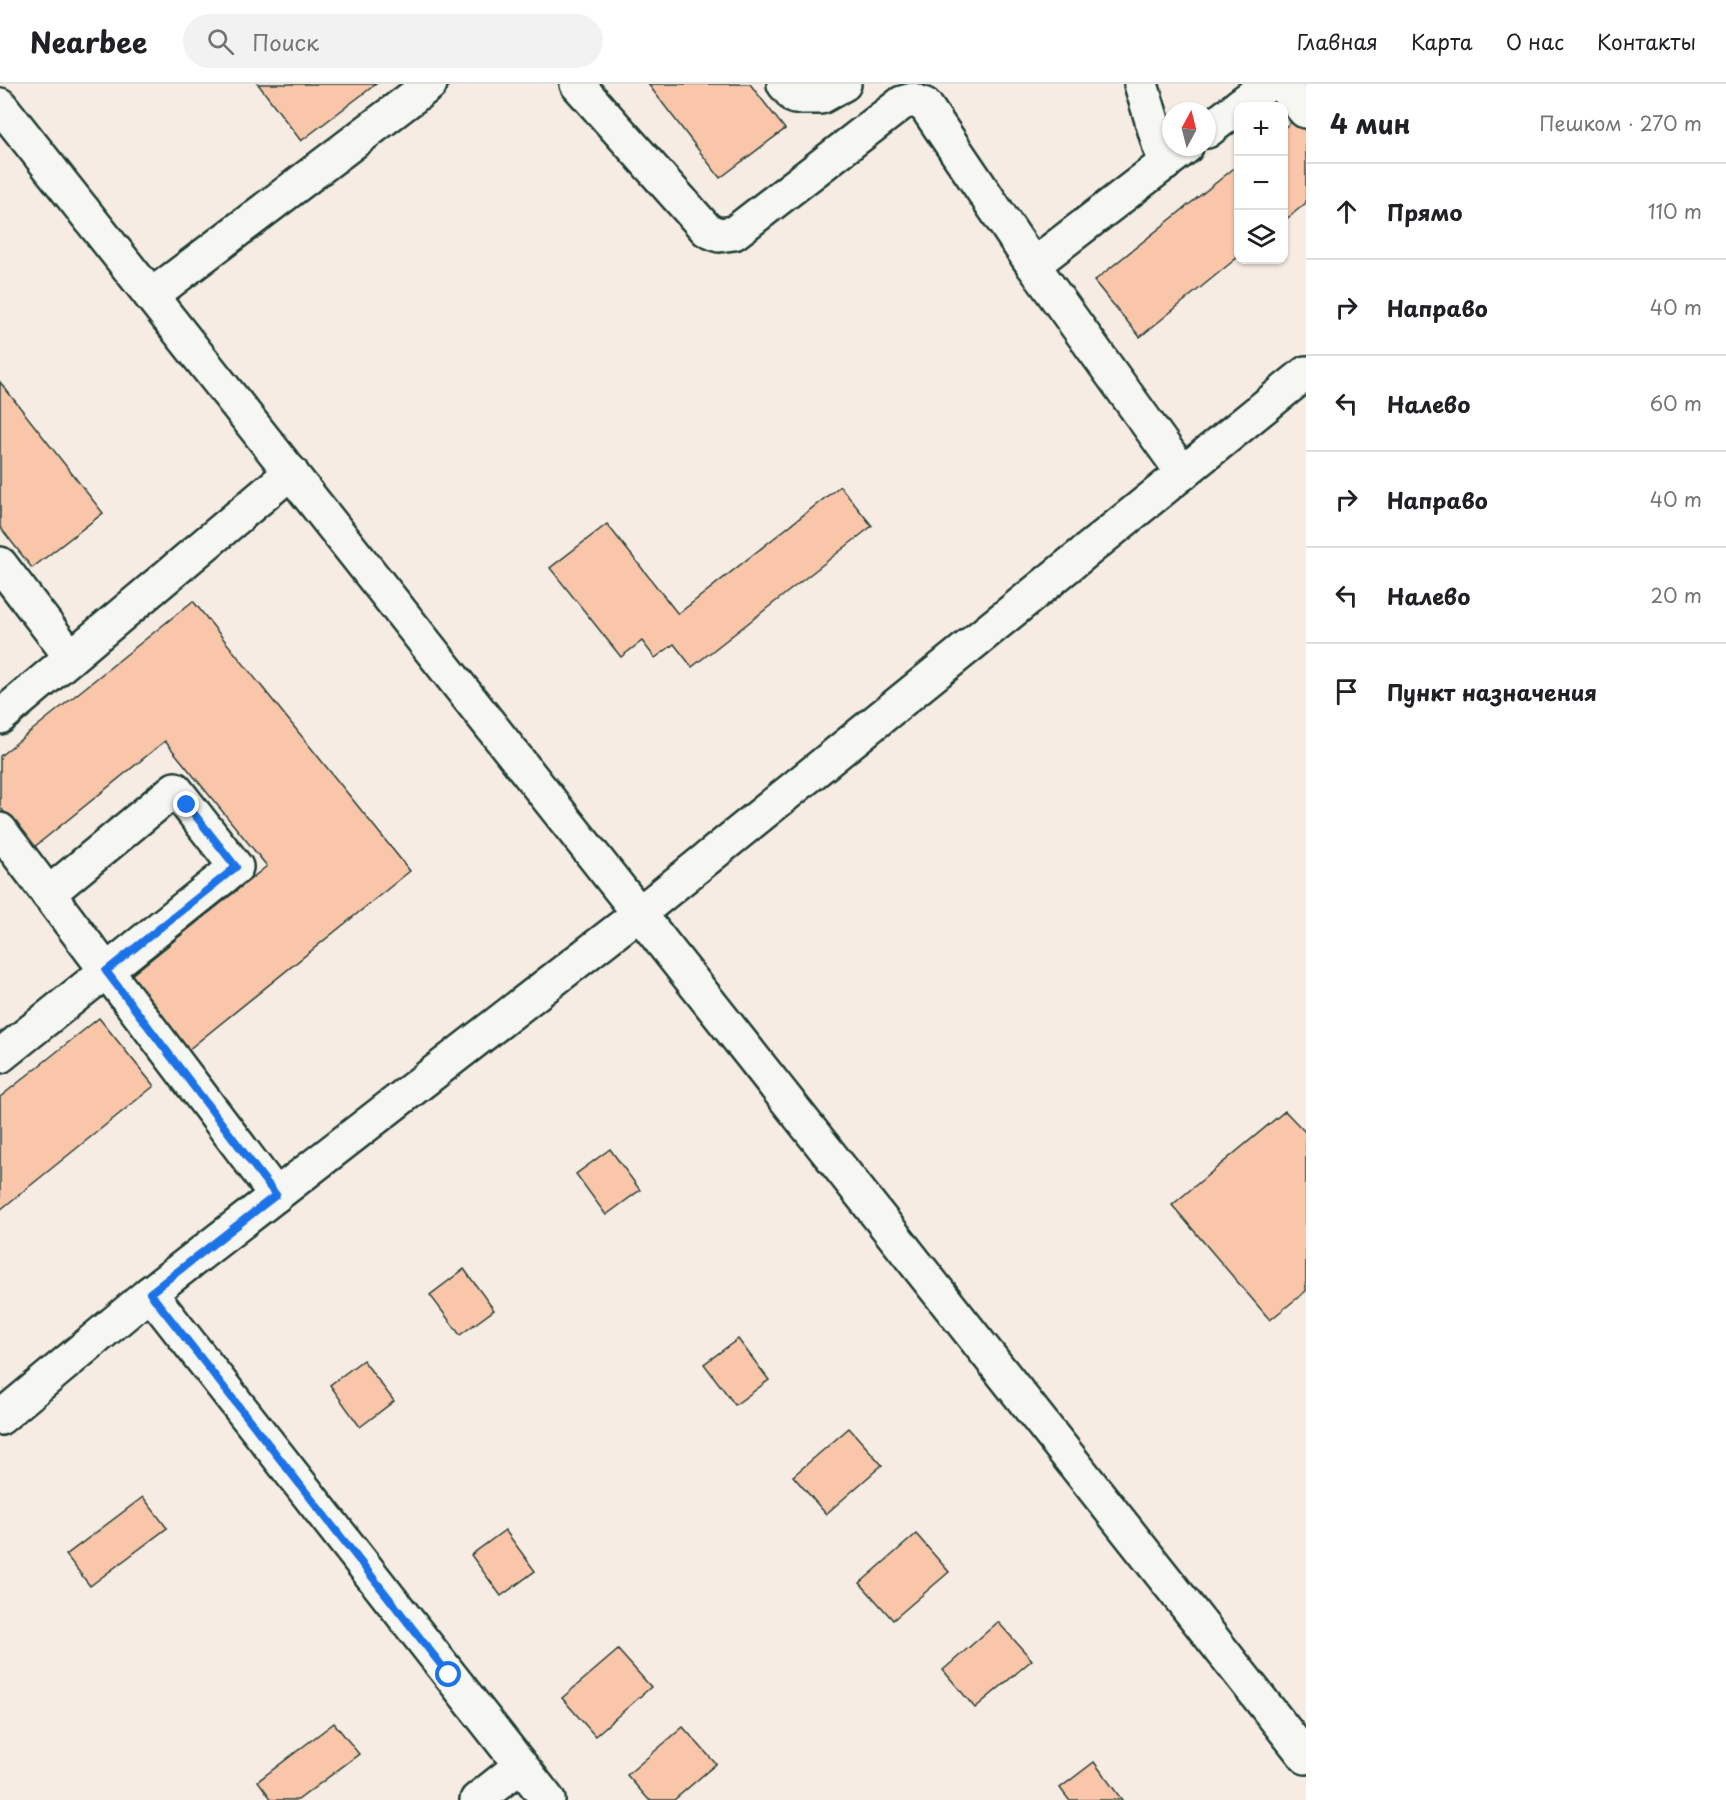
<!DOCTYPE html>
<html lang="ru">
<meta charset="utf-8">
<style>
body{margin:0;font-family:"Playpen Sans",sans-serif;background:#f2f2f2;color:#202124}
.controls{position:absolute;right:18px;top:18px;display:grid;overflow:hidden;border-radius:12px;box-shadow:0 2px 4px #0004}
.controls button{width:54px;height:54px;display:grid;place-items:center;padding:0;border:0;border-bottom:2px solid #e0e0e0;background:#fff;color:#202124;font:30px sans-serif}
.compass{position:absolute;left:1162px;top:18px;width:54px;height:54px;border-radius:50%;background:#fff;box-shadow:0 2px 4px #0004;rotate:7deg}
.stop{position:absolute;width:18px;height:18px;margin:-14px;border:4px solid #1a73e8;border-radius:50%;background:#fff}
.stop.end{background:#1a73e8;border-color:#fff;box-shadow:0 2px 6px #0008}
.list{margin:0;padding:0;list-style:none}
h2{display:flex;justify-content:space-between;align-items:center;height:78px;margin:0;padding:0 24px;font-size:26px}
h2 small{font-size:20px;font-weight:400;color:#757577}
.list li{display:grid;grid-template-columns:39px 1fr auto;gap:18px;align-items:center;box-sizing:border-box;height:96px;padding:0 24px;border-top:2px solid #e0e0e0}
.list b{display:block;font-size:22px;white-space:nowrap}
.list em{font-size:20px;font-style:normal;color:#757577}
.icon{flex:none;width:33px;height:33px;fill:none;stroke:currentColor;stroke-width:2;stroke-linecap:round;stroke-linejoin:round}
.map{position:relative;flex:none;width:1306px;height:1716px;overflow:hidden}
header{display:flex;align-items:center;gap:36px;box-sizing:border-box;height:84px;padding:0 30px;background:#fff;border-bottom:2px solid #e0e0e0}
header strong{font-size:28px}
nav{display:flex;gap:33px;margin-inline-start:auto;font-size:21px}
.search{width:420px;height:54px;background:#f2f2f2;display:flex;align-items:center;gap:15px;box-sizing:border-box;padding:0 21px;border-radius:33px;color:#757577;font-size:22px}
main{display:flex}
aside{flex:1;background:#fff}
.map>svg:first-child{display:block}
</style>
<header>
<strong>Nearbee</strong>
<div class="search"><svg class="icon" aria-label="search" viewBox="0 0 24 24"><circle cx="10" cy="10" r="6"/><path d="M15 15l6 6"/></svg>Поиск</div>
<nav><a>Главная</a><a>Карта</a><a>О нас</a><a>Контакты</a></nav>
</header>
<main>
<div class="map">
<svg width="1306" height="1716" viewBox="0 0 1306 1716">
<rect width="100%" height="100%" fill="#f7ece4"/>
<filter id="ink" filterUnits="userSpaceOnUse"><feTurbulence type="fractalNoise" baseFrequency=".0167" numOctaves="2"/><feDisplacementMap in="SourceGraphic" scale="12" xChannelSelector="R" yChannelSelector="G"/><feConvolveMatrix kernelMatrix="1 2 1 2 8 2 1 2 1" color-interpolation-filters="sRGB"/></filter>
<g filter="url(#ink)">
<g fill="#f9c6aa" stroke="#1f3d34" stroke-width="1.5">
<polygon points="258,0 376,0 301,57"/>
<polygon points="648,0 750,0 785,45 720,94"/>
<polygon points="1306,26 1306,119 1284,137 1284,44"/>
<polygon points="1238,81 1238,173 1140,253 1094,197"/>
<polygon points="0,298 103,429 32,484 0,443"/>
<polygon points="840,402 872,442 692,583 674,560 655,574 642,557 621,573 550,484 607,440 678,530"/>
<polygon points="193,517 410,787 188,966 129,893 267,782 165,657 33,764 0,723 0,672"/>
<polygon points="99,934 154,1002 0,1126 0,1013"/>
<polygon points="1285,1027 1306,1049 1306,1207 1270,1236 1172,1121"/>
<polygon points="610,1065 640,1106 606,1131 576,1090"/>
<polygon points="464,1185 494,1226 460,1251 430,1211"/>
<polygon points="738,1255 769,1296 735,1321 704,1280"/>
<polygon points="363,1276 394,1317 360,1343 330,1301"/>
<polygon points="849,1344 882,1381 826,1430 793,1392"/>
<polygon points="143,1413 167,1444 90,1502 66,1471"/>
<polygon points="505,1446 535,1487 501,1512 471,1471"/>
<polygon points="916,1450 949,1488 893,1536 860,1499"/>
<polygon points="998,1538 1032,1576 975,1624 943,1586"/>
<polygon points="618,1566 651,1603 595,1652 562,1614"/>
<polygon points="334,1639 359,1670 298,1716 272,1716 258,1697"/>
<polygon points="683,1643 716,1680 674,1716 649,1716 627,1691"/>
<polygon points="1094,1678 1122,1716 1069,1716 1060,1704"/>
</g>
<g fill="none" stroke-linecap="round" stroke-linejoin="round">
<g stroke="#1f3d34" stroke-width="38">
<g id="minor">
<polyline points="577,0 707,146 719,151 734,149 902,19 913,16 925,21 1033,181 1183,389"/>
<polyline points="784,0 795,13 821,13 844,0"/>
<polyline points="1141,0 1165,80"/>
<polyline points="1281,0 1305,27"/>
<polyline points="0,21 1306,1673"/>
<polyline points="1239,22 1268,0"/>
<polyline points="1207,47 1238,23"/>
<polyline points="1033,181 1186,63"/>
<polyline points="151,212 430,0"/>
<polyline points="0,480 71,573"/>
<polyline points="0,633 291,388"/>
<polyline points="0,746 276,1111"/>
<polyline points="0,972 236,783 175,705 48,810"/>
<polyline points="150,1209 548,1716"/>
<polyline points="0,1334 150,1209 641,828 1306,289"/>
<polyline points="477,1716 520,1682"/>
</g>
</g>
<use href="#minor" stroke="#f6f6f2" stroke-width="33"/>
</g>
</g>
<g fill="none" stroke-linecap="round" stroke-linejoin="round" filter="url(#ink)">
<polyline stroke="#1a73e8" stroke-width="8" points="187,721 236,783 106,887 276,1111 150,1209 449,1591"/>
</g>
</svg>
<div class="controls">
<button>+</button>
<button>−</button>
<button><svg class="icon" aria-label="layers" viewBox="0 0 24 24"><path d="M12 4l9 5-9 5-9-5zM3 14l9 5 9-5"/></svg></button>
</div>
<svg class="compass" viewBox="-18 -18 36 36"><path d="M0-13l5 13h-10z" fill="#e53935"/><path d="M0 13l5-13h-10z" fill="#757577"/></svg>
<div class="stop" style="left:449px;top:1591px"></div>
<div class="stop end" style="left:187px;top:721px"></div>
</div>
<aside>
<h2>4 мин<small>Пешком · 270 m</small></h2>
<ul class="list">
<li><svg class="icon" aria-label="ahead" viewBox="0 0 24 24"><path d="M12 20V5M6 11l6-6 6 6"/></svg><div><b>Прямо</b></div><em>110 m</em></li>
<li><svg class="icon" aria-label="right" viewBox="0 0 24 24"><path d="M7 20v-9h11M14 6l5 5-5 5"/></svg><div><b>Направо</b></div><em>40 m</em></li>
<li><svg class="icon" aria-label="left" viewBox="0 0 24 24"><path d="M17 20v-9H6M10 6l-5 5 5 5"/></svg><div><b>Налево</b></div><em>60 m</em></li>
<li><svg class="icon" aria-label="right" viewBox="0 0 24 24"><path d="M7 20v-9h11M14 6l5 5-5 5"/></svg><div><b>Направо</b></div><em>40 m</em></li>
<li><svg class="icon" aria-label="left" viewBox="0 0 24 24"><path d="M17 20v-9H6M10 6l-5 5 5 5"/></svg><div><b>Налево</b></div><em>20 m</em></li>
<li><svg class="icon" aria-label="arrive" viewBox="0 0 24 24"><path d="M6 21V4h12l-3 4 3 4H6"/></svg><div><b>Пункт назначения</b></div></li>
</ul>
</aside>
</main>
